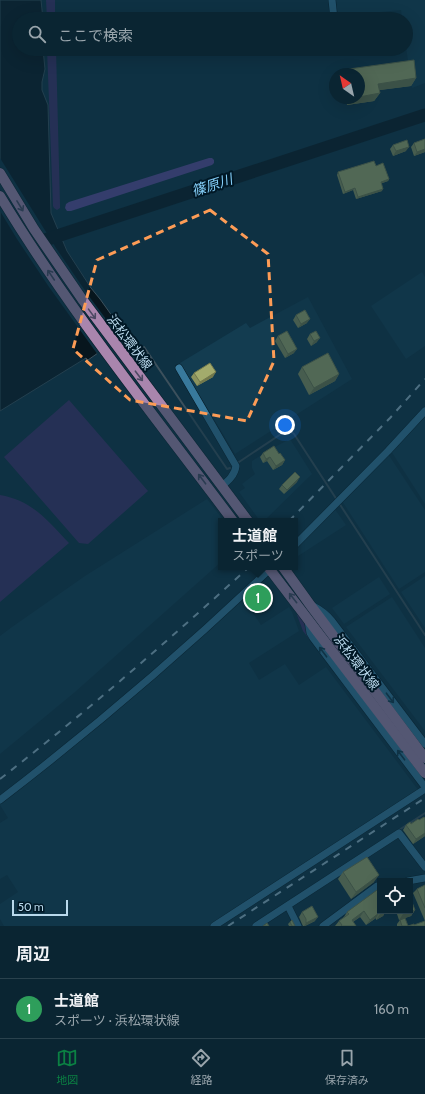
<!DOCTYPE html>
<html lang="ja">
<meta charset="utf-8">
<style>
body{margin:0;font-family:Cabin,"Noto Sans JP",sans-serif;background:#132d3a;color:#f1f3f6}
.controls{position:absolute;right:12px;bottom:12px;display:grid;overflow:hidden;border-radius:0px;box-shadow:0 4px 16px #0002}
.controls button{width:36px;height:36px;display:grid;place-items:center;padding:0;border:0;border-bottom:1px solid #2a424d;background:#0a2532;color:#f1f3f6;font:20px sans-serif}
.compass{position:absolute;left:329px;top:68px;width:36px;height:36px;border-radius:50%;background:#0a2532;box-shadow:0 4px 16px #0002;rotate:326deg}
.scale{position:absolute;left:12px;bottom:10px;width:56px;box-sizing:border-box;padding-left:4px;border:2px solid #b9d9ec;border-top:0;font-size:11px;line-height:14px;white-space:nowrap;color:#b9d9ec;-webkit-text-stroke:3px #001826;paint-order:stroke}
.you{position:absolute;left:285px;top:425px;width:14px;height:14px;margin:-10px;border:3px solid #fff;border-radius:50%;background:#1a73e8;box-shadow:0 0 0 6px #1a73e833}
.badge{display:grid;place-items:center;width:26px;height:26px;border-radius:50%;background:#0b8043;color:#fff;font-size:13px;font-weight:700}
.pin{position:absolute;translate:-50% -50%;border:2px solid #fff;box-shadow:0 1px 4px #0006}
.popup{position:absolute;left:218px;top:518px;width:80px;height:52px;box-sizing:border-box;display:grid;place-content:center;border-radius:0px;background:#0a2532;filter:drop-shadow(0 1px 3px #0005);font-size:13px;white-space:nowrap;color:#99a5ac}
.popup b{font-size:15px;color:#f1f3f6}
.popup::after{content:'';position:absolute;left:50%;top:100%;margin-left:-8px;border:8px solid transparent;border-top-color:#0a2532}
.list{margin:0;padding:0;list-style:none}
h2{display:flex;justify-content:space-between;align-items:center;height:52px;margin:0;padding:0 16px;font-size:17px}
h2 small{font-size:13px;font-weight:400;color:#99a5ac}
.list li{display:grid;grid-template-columns:26px 1fr auto;gap:12px;align-items:center;box-sizing:border-box;height:60px;padding:0 16px;border-top:1px solid #2a424d}
.list b{display:block;font-size:15px;white-space:nowrap}
.list p{margin:0;font-size:13px;white-space:nowrap;color:#99a5ac}
.list em{font-size:13px;font-style:normal;color:#99a5ac}
.icon{flex:none;width:22px;height:22px;fill:none;stroke:currentColor;stroke-width:2;stroke-linecap:round;stroke-linejoin:round}
.map{position:relative;flex:none;width:425px;height:926px;overflow:hidden}
.search{position:absolute;background:#0a2532;box-shadow:0 4px 16px #0002;left:12px;right:12px;top:12px;height:44px;display:flex;align-items:center;gap:10px;box-sizing:border-box;padding:0 14px;border-radius:22px;color:#99a5ac;font-size:15px}
.sheet{height:112px;background:#0a2532}
nav{display:flex;justify-content:space-around;align-items:center;box-sizing:border-box;height:56px;border-top:1px solid #2a424d;background:#0a2532;font-size:11px;color:#99a5ac}
nav a{display:grid;justify-items:center;gap:2px}
nav .on{color:#0b8043}
.map>svg:first-child{display:block}
</style>
<div class="map">
<svg width="425" height="926" viewBox="0 0 425 926">
<rect width="100%" height="100%" fill="#0e3143"/>
<g fill="#133c50">
<polygon points="336,0 425,0 425,83 412,88 406,47 406,19 402,19 401,10 338,16"/>
<polygon points="422,272 425,277 425,346 406,359 371,306"/>
<polygon points="308,297 352,379 235,454 180,363 246,323 250,328"/>
<polygon points="425,415 425,504 391,451"/>
<polygon points="290,439 312,474 264,521 260,521 239,492 245,488 242,484 255,474 252,468 252,461 271,449"/>
<polygon points="388,454 425,510 425,572 399,589 342,501"/>
<polygon points="207,499 224,521 221,521 221,562 75,692 0,754 0,636 12,627 85,576"/>
<polygon points="334,508 346,525 295,558 295,548"/>
<polygon points="425,576 425,628 401,592"/>
<polygon points="379,577 390,594 344,624 332,608"/>
<polygon points="392,597 425,648 425,731 346,627"/>
<polygon points="243,598 261,625 289,607 292,612 299,631 249,663 259,680 285,664 299,685 326,667 419,791 388,810 381,813 368,824 211,926 4,926 0,919 0,904 18,892 7,875 0,879 0,823 8,818 0,805 0,803"/>
</g>
<g fill="#412f6a">
<polygon points="46,0 55,0 55,19 47,19"/>
<polygon points="47,49 56,49 60,205 60,208 57,210 54,208 53,206"/>
<polygon points="69,400 148,491 88,544 79,543 4,457"/>
<path d="M 0,495 C 33,501 47,520 69,543 L 0,602 Z"/>
<polygon points="298,614 306,624 310,638 309,639 303,631 297,615"/>
</g>
<polygon fill="#634c9e" points="209,158 212,158 214,160 214,163 212,165 71,211 67,211 65,208 66,204 69,202"/>
<polygon fill="#07161e" stroke="#3c505c" points="0,0 41,0 43,19 19,19 19,49 43,49 45,69 42,82 42,90 48,105 51,213 67,251 91,288 100,299 125,334 88,360 86,358 0,411"/>
<polygon fill="#0e3143" points="0,158 56,248 88,295 121,339 98,355 49,287 17,239 0,211"/>
<g fill="none" stroke-linecap="round" stroke-linejoin="round">
<g stroke="#3c505c" stroke-width="2">
<polyline points="144,347 227,469 230,468"/>
<polyline points="239,462 284,432 290,431 294,434 425,635"/>
<polyline points="399,830 425,813"/>
</g>
<polyline stroke="#07161e" stroke-width="13" points="45,240 425,115"/>
<g stroke="#041822" stroke-width="8">
<g id="street">
<polyline points="332,0 334,19"/>
<path d="M 179,368 L 236,466 C 235,475 228,481 222,486"/>
<polyline points="295,545 388,451 425,411"/>
<path d="M 313,606 C 321,610 326,614 332,621 L 425,744"/>
<polyline points="308,621 310,633 313,638 425,787"/>
<path d="M 0,800 C 94,728 184,651 270,569"/>
<polyline points="408,881 425,878"/>
<polyline points="288,906 298,926"/>
<polyline points="214,926 425,789"/>
<polyline points="256,926 399,833 425,867"/>
<polyline points="323,926 377,886 380,885"/>
</g>
</g>
<g stroke="#041822" stroke-width="11">
<g id="primary">
<polyline points="0,173 34,229 82,299 248,521"/>
<path d="M 0,196 C 69,310 153,414 233,521"/>
<polyline points="268,567 425,773"/>
<polyline points="283,567 311,606 425,758"/>
</g>
</g>
<use href="#street" stroke="#38799c" stroke-width="7"/>
<use href="#primary" stroke="#a985ad" stroke-width="10"/>
<g stroke="#9abbce" stroke-width="2" stroke-dasharray="7 7" stroke-linecap="butt">
<polyline points="289,521 390,418 425,379"/>
<path d="M 0,779 C 86,712 168,641 249,567"/>
<polyline points="228,926 425,798"/>
</g>
</g>
<g fill="#8c935d">
<polygon points="339,49 385,49 340,55"/>
<polygon points="349,69 416,78 411,86 379,90 380,93 374,101 347,105 346,98 359,98 359,74 345,74"/>
<polygon points="425,139 425,152 414,156 411,147 414,143"/>
<polygon points="393,145 406,151 393,156 390,149"/>
<polygon points="376,166 389,179 388,181 382,183 382,191 356,199 353,190 343,194 337,175 338,172"/>
<polygon points="296,315 307,323 298,328 293,320"/>
<polygon points="310,334 317,342 311,346 307,339"/>
<polygon points="278,336 294,353 285,358 275,341"/>
<polygon points="302,367 339,374 335,381 309,395 298,374"/>
<polygon points="194,373 213,377 197,386 191,377"/>
<polygon points="263,453 279,454 285,460 282,465 273,470 267,461 263,463 260,457"/>
<polygon points="297,482 284,494 279,489 282,485"/>
<polygon points="252,594 269,594 266,598 254,606 249,598"/>
<polygon points="419,820 425,836 413,844 403,830 406,825"/>
<polygon points="343,872 374,882 351,899 338,879"/>
<polygon points="425,885 425,921 413,893 417,889"/>
<polygon points="415,910 411,916 399,920 396,911"/>
<polygon points="386,911 383,916 376,920 376,918 366,925 360,917 353,922 356,926 335,926 339,921 344,917 347,912"/>
<polygon points="302,912 315,921 305,926 303,926 302,924 299,917"/>
<polygon points="400,920 408,926 397,926 397,924"/>
<polygon points="290,922 295,926 289,926 288,924"/>
</g>
<g fill="#72784c">
<polygon points="345,49 385,49 340,55"/>
<polygon points="416,78 411,86 373,91 378,84"/>
<polygon points="380,93 374,101 347,105 352,98 359,98 359,97"/>
<polygon points="409,147 406,151 393,156 396,151"/>
<polygon points="425,149 425,152 414,156 417,152"/>
<polygon points="389,179 388,181 380,184 381,182"/>
<polygon points="355,188 353,190 343,194 345,192"/>
<polygon points="383,189 382,191 356,199 358,197"/>
<polygon points="310,319 307,323 298,328 301,324"/>
<polygon points="320,338 317,342 311,346 314,341"/>
<polygon points="297,349 294,353 285,358 288,354"/>
<polygon points="216,372 213,377 197,386 200,382"/>
<polygon points="339,374 335,381 309,395 314,388"/>
<polygon points="270,457 267,461 263,463 266,459"/>
<polygon points="285,460 282,465 273,470 276,466"/>
<polygon points="300,477 297,482 284,494 287,490"/>
<polygon points="269,594 266,598 254,606 257,602"/>
<polygon points="425,833 425,836 413,844 416,839"/>
<polygon points="379,875 374,882 351,899 356,892"/>
<polygon points="415,910 411,916 399,920 403,914"/>
<polygon points="364,911 360,917 348,925 352,920"/>
<polygon points="385,911 386,911 383,916 376,920 380,914"/>
<polygon points="379,913 376,918 366,925 370,920"/>
<polygon points="318,917 315,921 305,926 304,926 306,923"/>
</g>
<g fill="#a3ab6c" stroke="#72784c">
<polygon points="367,17 368,19 357,19"/>
<polygon points="414,60 416,78 378,84 380,93 359,97 359,74 349,74 349,69"/>
<polygon points="425,139 425,149 417,152 414,143"/>
<polygon points="407,140 409,147 396,151 393,145"/>
<polygon points="374,161 376,166 383,163 389,179 381,182 383,189 358,197 355,188 345,192 338,172"/>
<polygon points="305,310 310,319 301,324 296,315"/>
<polygon points="287,331 297,349 288,354 278,336"/>
<polygon points="316,331 320,338 314,341 310,334"/>
<polygon points="328,353 339,374 314,388 302,367"/>
<polygon points="210,363 216,372 200,382 194,373"/>
<polygon points="274,446 279,454 280,453 285,460 276,466 270,457 266,459 263,453"/>
<polygon points="295,472 300,477 287,490 282,485"/>
<polygon points="264,586 269,594 257,602 252,594"/>
<polygon points="424,817 425,818 425,833 416,839 406,825 410,822 411,824 418,819 419,820"/>
<polygon points="367,857 379,875 356,892 343,872"/>
<polygon points="425,885 425,908 417,889"/>
<polygon points="377,890 380,894 380,911 385,911 380,914 379,913 370,920 364,911 352,920 356,926 341,926 342,925 339,921 349,914 347,912"/>
<polygon points="410,897 415,910 403,914 401,911 410,911"/>
<polygon points="312,906 318,917 306,923 306,919 302,912"/>
<polygon points="405,918 408,926 402,926 400,920"/>
<polygon points="292,920 295,926 292,926 290,922"/>
<polygon points="425,921 425,926 408,926 414,924 414,925"/>
<polygon points="267,923 269,926 263,926"/>
</g>
<defs><path id="oneway-shaft" d="M-6 0H5M1.5-3L5.5 0L1.5 3" fill="none" stroke-width="1.6" stroke-linecap="round" stroke-linejoin="round"/></defs>
<g stroke="#4c4963">
<use href="#oneway-shaft" transform="translate(20 206) rotate(59)"/>
<use href="#oneway-shaft" transform="translate(51 275) rotate(-124)"/>
<use href="#oneway-shaft" transform="translate(92 314) rotate(54)"/>
<use href="#oneway-shaft" transform="translate(139 376) rotate(53)"/>
<use href="#oneway-shaft" transform="translate(202 479) rotate(-127)"/>
<use href="#oneway-shaft" transform="translate(293 598) rotate(-128)"/>
</g>
<g stroke="#113549">
<use href="#oneway-shaft" transform="translate(323 652) rotate(-127)"/>
<use href="#oneway-shaft" transform="translate(390 698) rotate(53)"/>
<use href="#oneway-shaft" transform="translate(401 755) rotate(-127)"/>
</g>
<path d="M0 0H425V926H0ZM 210,210 L 268,254 L 274,361 L 247,421 L 130,400 L 73,349 L 97,260 Z" fill="#0e3143" fill-opacity=".55" fill-rule="evenodd"/>
<path fill="none" stroke="#fd9c56" stroke-width="3" stroke-dasharray="8 5" stroke-linejoin="round" d="M 210,210 L 268,254 L 274,361 L 247,421 L 130,400 L 73,349 L 97,260 Z"/>
<g text-anchor="middle" stroke-width="4" stroke-linejoin="round" paint-order="stroke">
<g font-size="13" fill="#b9d9ec" stroke="#001826">
<text transform="translate(130 342) rotate(53)" y="5">浜松環状線</text>
<text transform="translate(357 662) rotate(53)" y="5">浜松環状線</text>
</g>
<g font-size="14" font-style="italic" fill="#83cdf7" stroke="#001826">
<text transform="translate(212 185) rotate(-18)" y="5">篠原川</text>
</g>
</g>
</svg>
<div class="controls">
<button><svg class="icon" aria-label="locate" viewBox="0 0 24 24"><circle cx="12" cy="12" r="6"/><path d="M12 2v4M12 18v4M2 12h4M18 12h4"/></svg></button>
</div>
<svg class="compass" viewBox="-18 -18 36 36"><path d="M0-13l5 13h-10z" fill="#e53935"/><path d="M0 13l5-13h-10z" fill="#99a5ac"/></svg>
<div class="scale">50 m</div>
<div class="you"></div>
<div class="pin badge" style="left:258px;top:598px;background:#2e9e5b">1</div>
<div class="popup"><b>士道館</b>スポーツ</div>
<div class="search"><svg class="icon" aria-label="search" viewBox="0 0 24 24"><circle cx="10" cy="10" r="6"/><path d="M15 15l6 6"/></svg>ここで検索</div>
</div>
<section class="sheet">
<h2>周辺<small></small></h2>
<ul class="list">
<li><span class="badge" style="background:#2e9e5b">1</span><div><b>士道館</b><p>スポーツ · 浜松環状線</p></div><em>160 m</em></li>
</ul>
</section>
<nav>
<a class="on"><svg class="icon" aria-label="map" viewBox="0 0 24 24"><path d="M3 6l6-2 6 2 6-2v14l-6 2-6-2-6 2zM9 4v14M15 6v14"/></svg>地図</a>
<a><svg class="icon" aria-label="directions" viewBox="0 0 24 24"><path d="M12 3l9 9-9 9-9-9zM9 14v-3h6M13 9l2 2-2 2"/></svg>経路</a>
<a><svg class="icon" aria-label="saved" viewBox="0 0 24 24"><path d="M7 4h10v16l-5-4-5 4z"/></svg>保存済み</a>
</nav>
